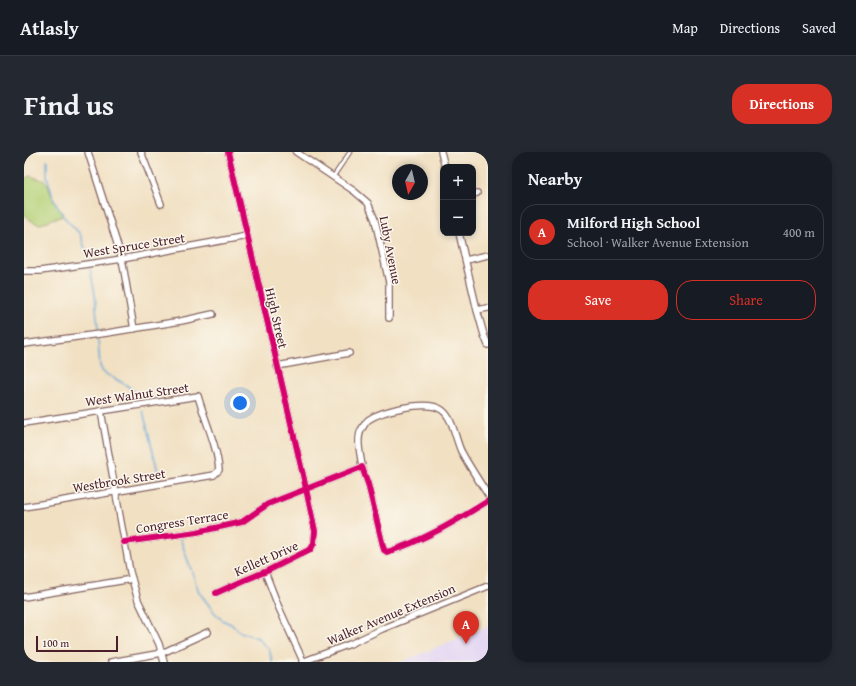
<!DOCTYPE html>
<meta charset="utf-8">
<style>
body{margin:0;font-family:"Gentium Book Plus",serif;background:#242831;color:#f1f3f6}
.controls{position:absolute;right:12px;top:12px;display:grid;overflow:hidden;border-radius:8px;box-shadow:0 2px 6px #0003}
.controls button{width:36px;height:36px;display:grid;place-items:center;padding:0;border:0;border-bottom:1px solid #363941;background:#171b24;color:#f1f3f6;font:20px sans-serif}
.compass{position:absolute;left:368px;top:12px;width:36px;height:36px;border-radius:50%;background:#171b24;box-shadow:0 2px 6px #0003;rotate:188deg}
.scale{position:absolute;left:12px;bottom:10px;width:82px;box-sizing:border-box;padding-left:4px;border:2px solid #4a1f2b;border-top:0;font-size:11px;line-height:14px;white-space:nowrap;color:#4a1f2b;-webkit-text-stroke:3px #fbf7ec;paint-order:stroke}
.you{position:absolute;left:216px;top:251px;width:14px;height:14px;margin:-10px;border:3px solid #fff;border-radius:50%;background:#1a73e8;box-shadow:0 0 0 6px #1a73e833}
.badge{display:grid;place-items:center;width:26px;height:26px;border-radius:50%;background:#d93025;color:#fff;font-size:13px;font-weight:700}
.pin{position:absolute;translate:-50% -33px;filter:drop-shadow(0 1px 2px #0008)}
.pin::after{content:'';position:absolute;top:21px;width:14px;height:12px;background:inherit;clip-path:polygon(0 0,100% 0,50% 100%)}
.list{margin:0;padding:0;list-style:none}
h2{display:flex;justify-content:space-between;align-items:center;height:52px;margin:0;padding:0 16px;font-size:17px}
h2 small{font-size:13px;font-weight:400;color:#9ea1a6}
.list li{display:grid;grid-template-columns:26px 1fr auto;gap:12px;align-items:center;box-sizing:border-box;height:56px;margin:0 8px 8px;padding:0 8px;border:1px solid #363941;border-radius:16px}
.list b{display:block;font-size:15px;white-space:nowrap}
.list p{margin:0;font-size:13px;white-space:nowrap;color:#9ea1a6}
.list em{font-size:13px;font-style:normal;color:#9ea1a6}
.actions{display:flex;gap:8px;padding:12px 16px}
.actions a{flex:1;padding:9px 0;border:1px solid #d93025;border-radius:16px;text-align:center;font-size:14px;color:#d93025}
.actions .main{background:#d93025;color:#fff}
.map{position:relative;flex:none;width:464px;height:510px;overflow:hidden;border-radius:16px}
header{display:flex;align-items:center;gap:24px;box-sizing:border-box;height:56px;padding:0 20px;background:#171b24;border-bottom:1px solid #363941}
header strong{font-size:19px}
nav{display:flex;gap:22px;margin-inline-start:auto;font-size:14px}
.intro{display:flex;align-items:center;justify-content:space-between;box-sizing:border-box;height:96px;padding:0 24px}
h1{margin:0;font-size:28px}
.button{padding:10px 18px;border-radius:16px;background:#d93025;color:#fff;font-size:14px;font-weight:700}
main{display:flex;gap:24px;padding:0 24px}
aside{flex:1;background:#171b24;border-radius:16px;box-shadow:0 2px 6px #0003}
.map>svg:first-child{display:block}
</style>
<header>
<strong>Atlasly</strong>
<nav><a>Map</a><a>Directions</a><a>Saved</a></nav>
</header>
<div class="intro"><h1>Find us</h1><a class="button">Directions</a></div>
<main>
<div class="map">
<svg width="464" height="510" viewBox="0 0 464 510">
<rect width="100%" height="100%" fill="#fbf7ec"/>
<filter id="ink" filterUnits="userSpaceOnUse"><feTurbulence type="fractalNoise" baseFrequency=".025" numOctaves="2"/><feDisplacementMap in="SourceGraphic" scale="8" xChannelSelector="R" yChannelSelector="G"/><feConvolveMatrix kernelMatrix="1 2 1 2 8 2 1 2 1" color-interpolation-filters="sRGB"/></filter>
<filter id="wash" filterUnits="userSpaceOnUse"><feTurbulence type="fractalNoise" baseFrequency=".012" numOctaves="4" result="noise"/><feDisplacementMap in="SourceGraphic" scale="16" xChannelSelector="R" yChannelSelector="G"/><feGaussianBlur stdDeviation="0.9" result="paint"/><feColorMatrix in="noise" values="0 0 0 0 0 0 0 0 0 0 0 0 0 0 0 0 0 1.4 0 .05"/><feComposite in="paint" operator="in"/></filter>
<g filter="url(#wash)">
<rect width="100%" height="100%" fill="#f1e0c2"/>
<polygon fill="#e1d4f4" points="464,474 464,510 377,510"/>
<path fill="#b6d279" stroke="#807852" d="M 6,24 L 21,29 L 23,31 L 30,49 L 39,62 L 37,65 C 16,68 20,80 0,63 L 0,27 Z"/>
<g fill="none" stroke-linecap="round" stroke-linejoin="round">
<g stroke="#60a4d5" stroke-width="1.5">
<polyline points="23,8 23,24 29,46 39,64 56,82 65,108"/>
<polyline points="66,116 71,143 74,178"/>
<path d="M 74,188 L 76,214 L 79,220 C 95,231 108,231 117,251"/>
<polyline points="119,259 136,328"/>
<polyline points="156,386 175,440 190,460 198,468 209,473 216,480 234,486 241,494 245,496 248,510"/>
</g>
</g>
</g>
<g filter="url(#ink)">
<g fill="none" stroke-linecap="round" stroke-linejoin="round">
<g stroke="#846360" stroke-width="5">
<polyline id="lane" points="309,25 326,0"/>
</g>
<g stroke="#846360" stroke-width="8">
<g id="street">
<polyline points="64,0 98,107 110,177"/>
<polyline points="117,0 137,52"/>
<polyline points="272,0 330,39 344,51 351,68 365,130 365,166"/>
<polyline points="417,0 421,15"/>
<polyline points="449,42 453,41"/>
<polyline points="435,81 453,158 460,183 464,193"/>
<polyline points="442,108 464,103"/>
<polyline points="0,119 16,119 98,107 223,84"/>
<polyline points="453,158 464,156"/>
<polyline points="0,192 83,181 157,169 189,162"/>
<polyline points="253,214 325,201"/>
<polyline points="77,259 106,420 114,448 135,492 140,510"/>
<path d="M 0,271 L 174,244 C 181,269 193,293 195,318 L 190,323 L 0,355"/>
<path d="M 338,315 C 337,304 332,289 337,278 C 339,275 341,271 344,268 C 357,259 403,247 418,258 C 429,266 431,286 437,299 C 445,314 455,329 464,343"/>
<path d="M 100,390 L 173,380 L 218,370 L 244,352 L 338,315 L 344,332 L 360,398 L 363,400 C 399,389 432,369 464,349"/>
<polyline points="241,420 255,456 279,509"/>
<polyline points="192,441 221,428 243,419 287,397 290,391 291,379 279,323 204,0"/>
<polyline points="0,445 108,427"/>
<polyline points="87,510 138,501 184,480"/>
<polyline points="278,510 326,492 358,477 464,434"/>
</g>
</g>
<use href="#lane" stroke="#fff" stroke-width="3"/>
<use href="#street" stroke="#fff" stroke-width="5.5"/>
<g stroke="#fbf7ec" stroke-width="8">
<g id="cycleway">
<path d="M 100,390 L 173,380 L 218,370 L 244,352 L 338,315 L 344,332 L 360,398 L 363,400 C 399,389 432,369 464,349"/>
<polyline points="192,441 221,428 243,419 287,397 290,391 291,379 279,323 204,0"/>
</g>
</g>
<use href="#cycleway" stroke="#d6006c" stroke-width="6"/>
</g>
</g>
<g text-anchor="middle" stroke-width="3" stroke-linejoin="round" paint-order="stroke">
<g font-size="13" fill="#4a1f2b" stroke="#fbf7ec">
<text transform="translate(110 93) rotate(-9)" y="5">West Spruce Street</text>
<text transform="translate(367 98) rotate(79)" y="5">Luby Avenue</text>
<text transform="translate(253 166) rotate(77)" y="5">High Street</text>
<text transform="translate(113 242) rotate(-8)" y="5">West Walnut Street</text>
<text transform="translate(95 328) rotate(-9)" y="5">Westbrook Street</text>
<text transform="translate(158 369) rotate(-9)" y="5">Congress Terrace</text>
<text transform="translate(242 406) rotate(-24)" y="5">Kellett Drive</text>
<text transform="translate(367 462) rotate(-23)" y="5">Walker Avenue Extension</text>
</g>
</g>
</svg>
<div class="controls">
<button>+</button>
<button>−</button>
</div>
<svg class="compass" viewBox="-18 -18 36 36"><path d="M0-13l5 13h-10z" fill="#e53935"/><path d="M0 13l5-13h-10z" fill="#9ea1a6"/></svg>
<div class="scale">100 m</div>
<div class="you"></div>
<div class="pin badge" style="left:442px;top:492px">A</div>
</div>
<aside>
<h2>Nearby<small></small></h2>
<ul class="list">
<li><span class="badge">A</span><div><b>Milford High School</b><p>School · Walker Avenue Extension</p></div><em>400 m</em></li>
</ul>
<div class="actions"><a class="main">Save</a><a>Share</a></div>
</aside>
</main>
